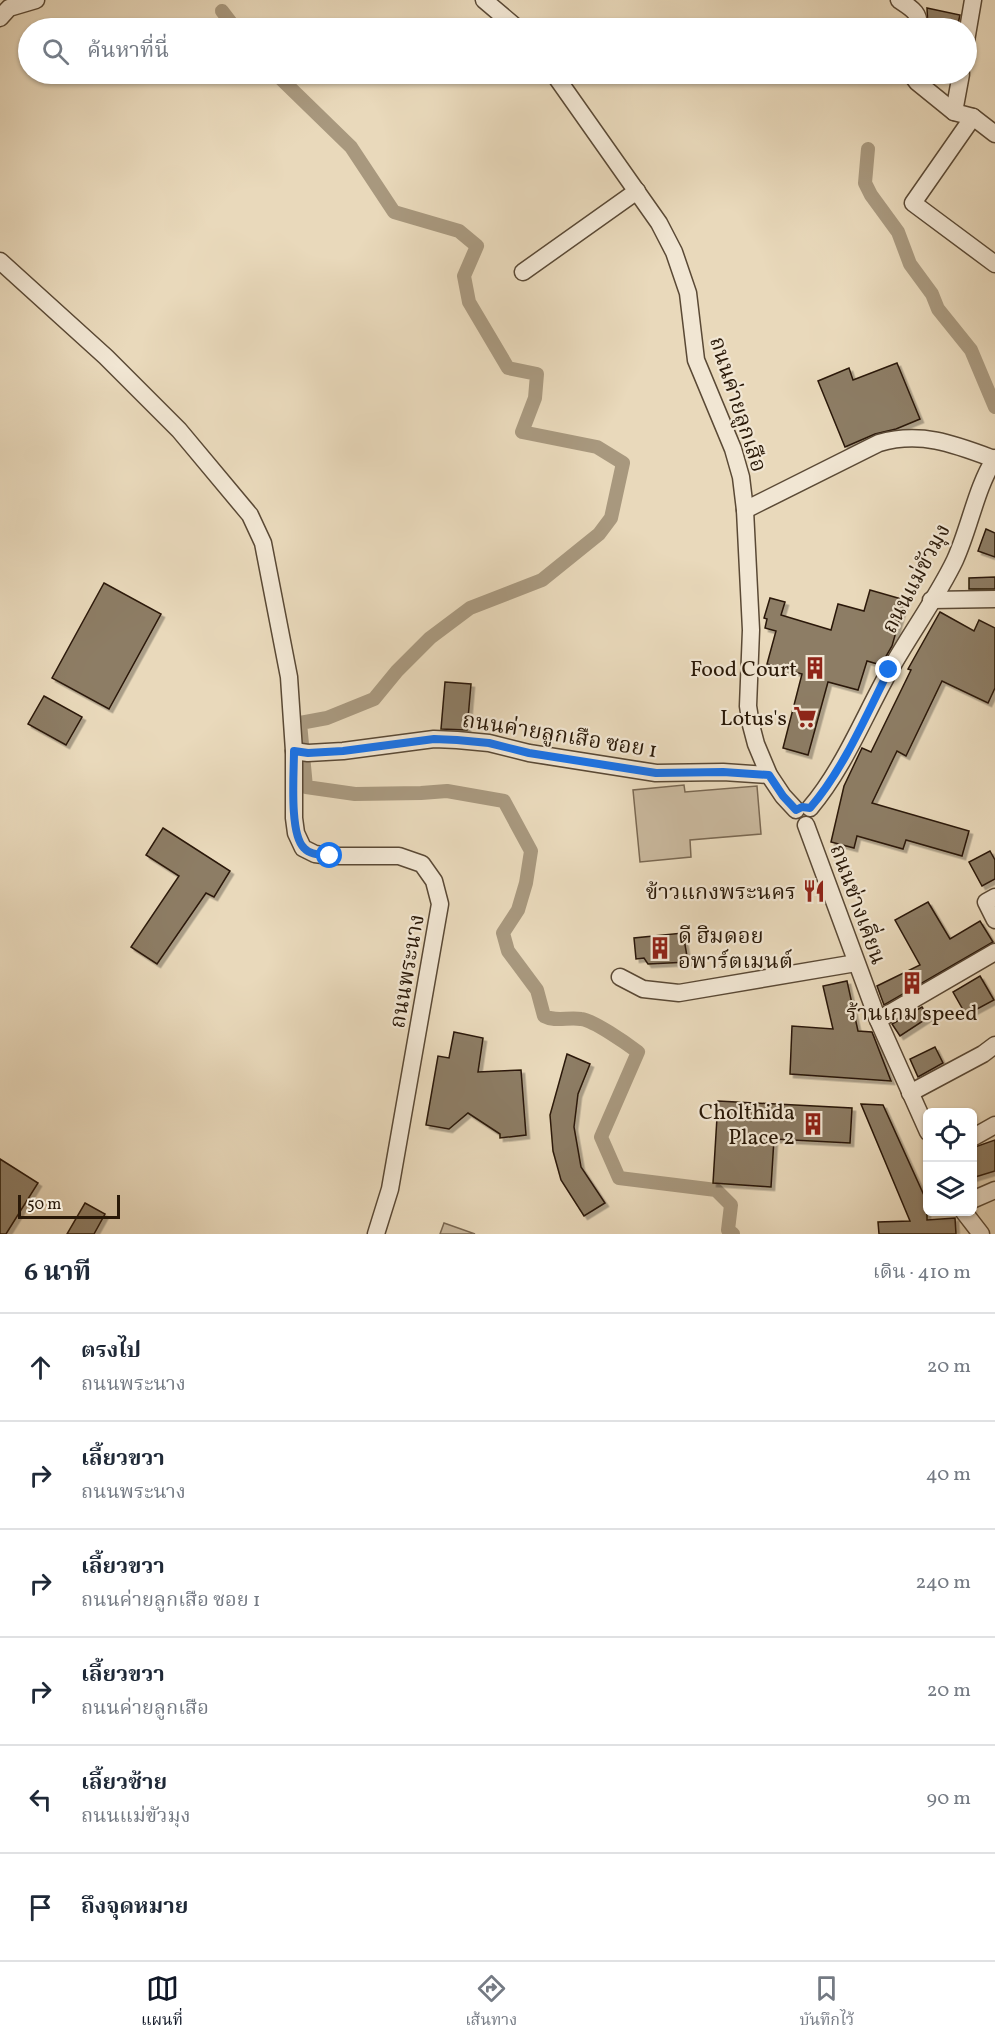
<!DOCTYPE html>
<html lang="th">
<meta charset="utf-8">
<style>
body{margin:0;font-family:Vollkorn,"Noto Serif Thai",serif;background:#f6f6f7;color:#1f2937}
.controls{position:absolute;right:18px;bottom:18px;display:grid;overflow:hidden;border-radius:9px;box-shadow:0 2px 4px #0004}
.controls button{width:54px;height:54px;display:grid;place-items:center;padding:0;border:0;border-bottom:2px solid #e0e1e3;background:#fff;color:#1f2937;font:30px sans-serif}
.scale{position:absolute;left:18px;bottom:15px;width:102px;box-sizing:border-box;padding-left:6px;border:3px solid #2a1908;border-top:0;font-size:16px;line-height:21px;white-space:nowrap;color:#2a1908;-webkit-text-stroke:4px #f1e6d3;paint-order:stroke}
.stop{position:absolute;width:18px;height:18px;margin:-14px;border:4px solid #1a73e8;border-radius:50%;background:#fff}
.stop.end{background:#1a73e8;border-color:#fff;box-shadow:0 2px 6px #0008}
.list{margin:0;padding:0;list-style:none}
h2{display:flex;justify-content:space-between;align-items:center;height:78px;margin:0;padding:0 24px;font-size:26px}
h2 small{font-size:20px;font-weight:400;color:#747a83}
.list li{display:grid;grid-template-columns:39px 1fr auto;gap:18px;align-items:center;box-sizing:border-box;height:108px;padding:0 24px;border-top:2px solid #e0e1e3}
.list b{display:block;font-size:22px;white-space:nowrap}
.list p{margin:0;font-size:20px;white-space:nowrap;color:#747a83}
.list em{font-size:20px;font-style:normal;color:#747a83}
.icon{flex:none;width:33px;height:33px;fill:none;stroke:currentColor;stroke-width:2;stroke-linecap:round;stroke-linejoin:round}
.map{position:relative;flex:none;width:995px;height:1234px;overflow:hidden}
.search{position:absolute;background:#fff;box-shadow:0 2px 4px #0004;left:18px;right:18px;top:18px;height:66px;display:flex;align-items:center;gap:15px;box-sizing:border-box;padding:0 21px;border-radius:33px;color:#747a83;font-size:22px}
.sheet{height:726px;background:#fff}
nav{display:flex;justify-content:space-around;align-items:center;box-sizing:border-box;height:84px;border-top:2px solid #e0e1e3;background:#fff;font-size:16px;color:#747a83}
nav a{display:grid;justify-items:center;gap:3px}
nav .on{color:#111827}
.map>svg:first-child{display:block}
</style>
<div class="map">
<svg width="995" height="1234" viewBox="0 0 995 1234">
<defs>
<filter id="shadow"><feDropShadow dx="3.5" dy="3.5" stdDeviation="0" flood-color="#0004"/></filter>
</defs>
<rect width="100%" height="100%" fill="#e9d9bb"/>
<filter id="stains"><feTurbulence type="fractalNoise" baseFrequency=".00333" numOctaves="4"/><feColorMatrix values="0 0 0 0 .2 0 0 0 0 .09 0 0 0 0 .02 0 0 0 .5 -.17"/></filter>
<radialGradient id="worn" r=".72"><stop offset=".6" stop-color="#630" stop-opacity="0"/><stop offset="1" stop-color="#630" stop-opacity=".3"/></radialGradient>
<g fill="#c9b89d" stroke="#7a6852" stroke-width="1.5">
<polygon points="684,785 685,792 757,786 761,834 690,840 691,857 640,862 633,790"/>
<polygon points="444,1223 475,1234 440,1234"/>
</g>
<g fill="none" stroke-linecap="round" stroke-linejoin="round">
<g stroke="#a8987e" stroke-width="14">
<polyline points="222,11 235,28"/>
<path d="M 276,74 L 351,147 L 394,212 L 459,231 L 477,246 L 464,276 L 469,302 L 508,368 L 537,374 L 535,398 L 522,432 L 597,447 L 623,463 L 611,518 L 599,534 L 542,580 L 470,608 L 430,638 L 397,671 L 374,699 L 327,718 L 300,723 L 306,787 L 355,794 L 421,793 L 447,791 L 504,801 L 531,851 L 526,883 L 518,910 L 503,933 L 508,951 L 537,990 L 544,1016 C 555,1022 568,1017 581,1019 C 593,1020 626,1043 638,1052 L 601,1137 L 619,1178 L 716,1190 L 731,1205 L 728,1230 L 733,1234"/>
<polyline points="868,149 865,183 871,195 898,232 910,264 932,294 938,309 971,350 995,407"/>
</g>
</g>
<g fill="#8d7d65" stroke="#2a1908" stroke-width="1.5" filter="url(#shadow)">
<polygon points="927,8 960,15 957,28 940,26 940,28 928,28"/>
<polygon points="897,363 920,419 896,429 875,434 845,447 818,381 849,368 853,380"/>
<polygon points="986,529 995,533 995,557 978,551"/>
<polygon points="995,577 995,589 969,589 969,578"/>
<polygon points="104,583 161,614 109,709 52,678"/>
<polygon points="870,590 905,600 892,646 881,665 867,661 858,690 828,682 808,755 783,748 802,674 767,664 776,631 765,628 767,619 764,618 770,598 785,602 781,615 831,630 838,604 864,611"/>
<polygon points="940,612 974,631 979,620 995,628 995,688 988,703 942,681 906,756 897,751 872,803 969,831 962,856 906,840 903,849 857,836 854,848 831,842 844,786 862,748 871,752 911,670 908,669"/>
<polygon points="445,682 471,684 467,730 441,729"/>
<polygon points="44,696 82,717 66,745 28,724"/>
<polygon points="163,828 230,871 214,897 206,893 157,964 131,947 179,876 146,855"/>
<polygon points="990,851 995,860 995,879 982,886 969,862"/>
<polygon points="928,902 950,939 980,921 993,942 884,1005 877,986 920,965 895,920"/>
<polygon points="683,933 688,962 648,964 644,958 636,959 634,938"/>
<polygon points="980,976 994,1000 966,1015 953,992"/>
<polygon points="847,981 858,1031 872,1032 891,1081 790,1074 792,1026 833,1029 823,986"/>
<polygon points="922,1007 929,1017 900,1036 892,1024"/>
<polygon points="454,1032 483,1038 478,1072 521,1070 526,1135 500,1138 500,1134 468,1113 449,1129 426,1125 438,1056 449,1058"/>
<polygon points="935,1047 943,1063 918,1077 910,1059"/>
<polygon points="567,1054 590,1064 578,1094 574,1127 581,1167 605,1203 584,1216 561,1180 553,1151 550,1115"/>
<polygon points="718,1101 852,1108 850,1143 774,1139 771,1187 713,1183"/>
<polygon points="861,1104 883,1105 927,1202 927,1220 955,1218 956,1234 879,1234 878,1222 910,1221"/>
<polygon points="995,1140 995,1171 972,1178 972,1148"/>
<polygon points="0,1159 38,1183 6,1234 0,1234"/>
<polygon points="85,1203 105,1214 94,1234 67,1234"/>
</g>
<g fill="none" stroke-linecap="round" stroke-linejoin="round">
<g stroke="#5a4935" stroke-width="19">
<g id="minor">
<polyline points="484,0 517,28"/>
<path d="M 899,0 C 911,8 921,13 918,28"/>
<polyline points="0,18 9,8 36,0"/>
<polyline points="966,41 973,0"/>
<polyline points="554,74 659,223 674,252 688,293 696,360 733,449 741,477 745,510 751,630 748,706 751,725 756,744 769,775 783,796 796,810"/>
<polyline points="911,74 917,82 954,112 973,117 995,134"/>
<polyline points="954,112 961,74"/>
<polyline points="973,117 913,203 995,264"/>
<polyline points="0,261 106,357 179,430 250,515 263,543 289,677 294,751 294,818 296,833 303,848 315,854 330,856 399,856 422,864 434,881 440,904 390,1189 376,1234"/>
<polyline points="523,272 637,191"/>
<path d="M 745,510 L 879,443 C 921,431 954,444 994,459"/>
<polyline points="931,600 995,599"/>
<polyline points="294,751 308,753 343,751 434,739 457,740 489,743 529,753 656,773 723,772 769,775"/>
<path d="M 810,808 C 844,768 864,716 890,670 C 910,634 938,596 955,560 C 970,527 976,488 995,458"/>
<polyline points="806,825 878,1020 928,1132"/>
<polyline points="995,897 986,902 995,920"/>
<polyline points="620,977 643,989 679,993 856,963"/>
<polyline points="878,1020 995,952"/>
<polyline points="910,1093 983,1054 995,1045"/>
<polyline points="972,1138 995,1125"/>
<polyline points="972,1200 995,1190"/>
<polyline points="964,1212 981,1234"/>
</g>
</g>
<use href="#minor" stroke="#f1e6d3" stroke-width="16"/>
</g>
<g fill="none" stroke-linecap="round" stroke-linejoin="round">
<path stroke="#1a73e8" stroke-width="8" d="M 330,856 C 322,855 310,855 304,848 C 289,834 294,772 294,751 L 308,753 L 343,751 L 434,739 L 457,740 L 489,743 L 529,753 L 656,773 L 723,772 L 769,775 L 783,796 L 796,810 L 802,807 L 810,808 C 843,770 866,716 889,670"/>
</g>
<defs>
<g id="building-bare" transform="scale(1.8)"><path d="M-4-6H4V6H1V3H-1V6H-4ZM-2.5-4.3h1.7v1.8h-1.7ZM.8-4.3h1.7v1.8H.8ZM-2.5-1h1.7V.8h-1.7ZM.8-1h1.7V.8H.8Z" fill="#8f2418" stroke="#f1e6d3" stroke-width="2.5" paint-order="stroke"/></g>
<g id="supermarket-bare" transform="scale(1.8)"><path d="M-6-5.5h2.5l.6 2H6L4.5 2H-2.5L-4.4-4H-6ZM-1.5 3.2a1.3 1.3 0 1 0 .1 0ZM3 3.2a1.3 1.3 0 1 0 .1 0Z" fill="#8f2418" stroke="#f1e6d3" stroke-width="2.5" paint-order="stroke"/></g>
<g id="restaurant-bare" transform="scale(1.8)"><path d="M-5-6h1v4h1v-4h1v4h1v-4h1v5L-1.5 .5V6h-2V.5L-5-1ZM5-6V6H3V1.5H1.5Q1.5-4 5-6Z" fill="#8f2418" stroke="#f1e6d3" stroke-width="2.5" paint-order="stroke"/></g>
</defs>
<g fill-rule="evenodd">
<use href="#building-bare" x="815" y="668"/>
<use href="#supermarket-bare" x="805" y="717"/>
<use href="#restaurant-bare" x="814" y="891"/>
<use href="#building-bare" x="660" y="948"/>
<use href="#building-bare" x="912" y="983"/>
<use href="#building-bare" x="813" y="1124"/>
</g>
<g text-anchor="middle" stroke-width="4.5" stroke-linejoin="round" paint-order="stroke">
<g font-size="22" fill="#2a1908" stroke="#f1e6d3">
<text transform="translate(739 404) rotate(72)" y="8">ถนนค่ายลูกเสือ</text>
<text transform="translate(915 578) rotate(-62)" y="8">ถนนแม่ขัวมุง</text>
<text transform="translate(560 734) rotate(9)" y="8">ถนนค่ายลูกเสือ ซอย 1</text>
<text transform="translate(859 904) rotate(70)" y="8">ถนนช่างเคี่ยน</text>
<text transform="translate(406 971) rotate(-80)" y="8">ถนนพระนาง</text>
</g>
<g font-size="22" fill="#2a1908" stroke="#f1e6d3" text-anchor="end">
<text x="797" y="676">Food Court</text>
<text x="787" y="725">Lotus's</text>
<text x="796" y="899">ข้าวแกงพระนคร</text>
<text x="678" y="943" text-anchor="start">ดี ฮิมดอย<tspan x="678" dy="25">อพาร์ตเมนต์</tspan></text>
<text x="912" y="1020" text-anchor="middle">ร้านเกม speed</text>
<text x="795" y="1119">Cholthida<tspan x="795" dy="25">Place 2</tspan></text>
</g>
</g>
<rect width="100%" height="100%" filter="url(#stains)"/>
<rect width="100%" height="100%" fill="url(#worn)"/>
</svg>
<div class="controls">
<button><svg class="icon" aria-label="locate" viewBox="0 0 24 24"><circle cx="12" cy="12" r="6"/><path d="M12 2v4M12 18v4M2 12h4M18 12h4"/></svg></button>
<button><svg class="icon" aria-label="layers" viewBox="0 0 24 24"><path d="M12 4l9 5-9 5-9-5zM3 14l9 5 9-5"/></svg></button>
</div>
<div class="scale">50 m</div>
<div class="stop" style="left:330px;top:856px"></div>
<div class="stop end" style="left:889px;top:670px"></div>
<div class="search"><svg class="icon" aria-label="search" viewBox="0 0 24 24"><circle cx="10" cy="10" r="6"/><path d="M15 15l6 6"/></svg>ค้นหาที่นี่</div>
</div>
<section class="sheet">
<h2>6 นาที<small>เดิน · 410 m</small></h2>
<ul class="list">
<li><svg class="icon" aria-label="ahead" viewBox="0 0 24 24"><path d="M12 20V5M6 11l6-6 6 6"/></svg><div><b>ตรงไป</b><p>ถนนพระนาง</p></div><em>20 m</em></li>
<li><svg class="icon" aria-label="right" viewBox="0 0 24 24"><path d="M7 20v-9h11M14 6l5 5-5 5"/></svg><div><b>เลี้ยวขวา</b><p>ถนนพระนาง</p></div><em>40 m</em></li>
<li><svg class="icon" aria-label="right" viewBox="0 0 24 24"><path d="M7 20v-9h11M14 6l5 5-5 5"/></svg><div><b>เลี้ยวขวา</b><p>ถนนค่ายลูกเสือ ซอย 1</p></div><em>240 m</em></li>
<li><svg class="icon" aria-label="right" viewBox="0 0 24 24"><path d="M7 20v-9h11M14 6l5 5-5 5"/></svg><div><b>เลี้ยวขวา</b><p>ถนนค่ายลูกเสือ</p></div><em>20 m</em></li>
<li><svg class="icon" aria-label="left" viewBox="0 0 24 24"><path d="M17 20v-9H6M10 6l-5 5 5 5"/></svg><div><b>เลี้ยวซ้าย</b><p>ถนนแม่ขัวมุง</p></div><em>90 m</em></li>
<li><svg class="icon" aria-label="arrive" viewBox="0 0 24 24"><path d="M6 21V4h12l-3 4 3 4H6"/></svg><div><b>ถึงจุดหมาย</b></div></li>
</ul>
</section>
<nav>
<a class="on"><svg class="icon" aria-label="map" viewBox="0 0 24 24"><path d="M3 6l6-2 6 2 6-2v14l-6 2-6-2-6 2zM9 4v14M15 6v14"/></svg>แผนที่</a>
<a><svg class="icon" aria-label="directions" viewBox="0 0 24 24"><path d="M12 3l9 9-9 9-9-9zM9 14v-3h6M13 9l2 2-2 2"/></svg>เส้นทาง</a>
<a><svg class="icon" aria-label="saved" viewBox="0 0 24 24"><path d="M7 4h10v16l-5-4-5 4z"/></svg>บันทึกไว้</a>
</nav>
